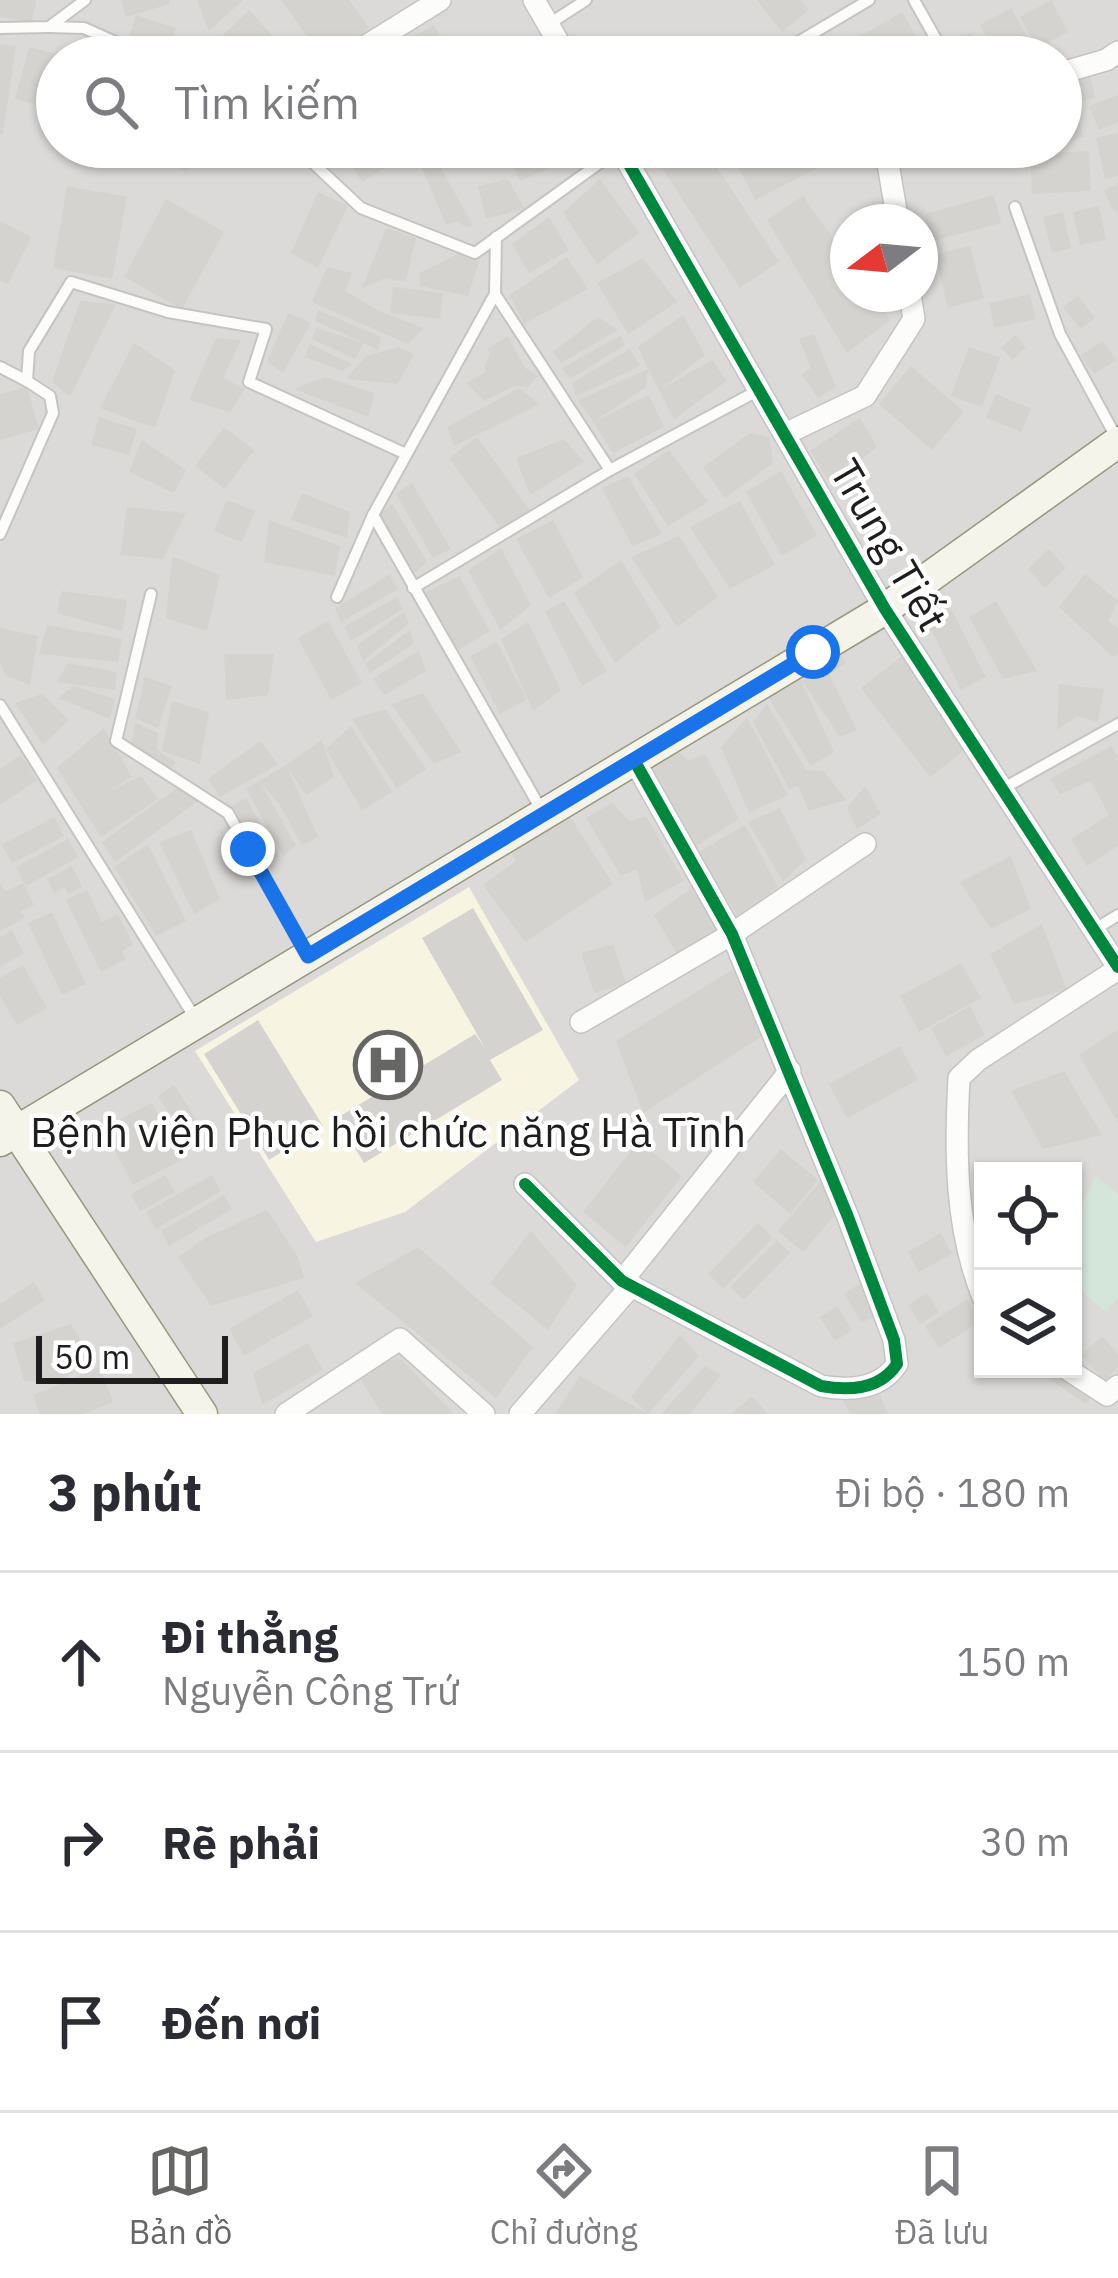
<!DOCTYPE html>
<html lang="vi">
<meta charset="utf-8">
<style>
body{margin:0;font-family:"IBM Plex Sans",sans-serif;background:#f7f7f7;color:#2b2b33}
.controls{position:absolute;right:36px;bottom:36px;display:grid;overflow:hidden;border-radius:0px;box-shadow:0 3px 9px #0004}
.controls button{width:108px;height:108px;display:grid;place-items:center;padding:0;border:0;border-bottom:3px solid #e1e1e2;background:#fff;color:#2b2b33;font:60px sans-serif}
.compass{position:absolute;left:830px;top:204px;width:108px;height:108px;border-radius:50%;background:#fff;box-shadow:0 3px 9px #0004;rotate:254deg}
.scale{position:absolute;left:36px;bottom:30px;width:192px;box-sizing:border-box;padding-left:12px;border:6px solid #1e1e1e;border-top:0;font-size:33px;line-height:42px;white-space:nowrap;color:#1e1e1e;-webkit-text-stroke:9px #fff;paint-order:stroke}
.stop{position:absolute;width:36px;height:36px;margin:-27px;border:9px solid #1a73e8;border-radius:50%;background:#fff}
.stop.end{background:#1a73e8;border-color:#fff;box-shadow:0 3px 12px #0008}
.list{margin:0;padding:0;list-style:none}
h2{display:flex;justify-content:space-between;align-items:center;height:156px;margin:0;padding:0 48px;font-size:51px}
h2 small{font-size:39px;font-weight:400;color:#7c7c81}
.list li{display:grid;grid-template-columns:78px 1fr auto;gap:36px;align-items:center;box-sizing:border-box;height:180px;padding:0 48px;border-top:3px solid #e1e1e2}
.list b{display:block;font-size:45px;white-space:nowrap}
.list p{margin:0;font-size:39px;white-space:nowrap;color:#7c7c81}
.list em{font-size:39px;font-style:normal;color:#7c7c81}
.icon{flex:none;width:66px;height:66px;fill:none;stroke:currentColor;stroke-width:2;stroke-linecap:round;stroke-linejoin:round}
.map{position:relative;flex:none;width:1118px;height:1414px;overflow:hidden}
.search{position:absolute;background:#fff;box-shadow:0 3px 9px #0004;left:36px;right:36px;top:36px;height:132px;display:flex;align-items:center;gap:30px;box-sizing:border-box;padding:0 42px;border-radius:66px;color:#7c7c81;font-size:45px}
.sheet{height:696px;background:#fff}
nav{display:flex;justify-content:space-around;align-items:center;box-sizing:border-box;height:168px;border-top:3px solid #e1e1e2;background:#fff;font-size:33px;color:#7c7c81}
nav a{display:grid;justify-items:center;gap:6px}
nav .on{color:#666664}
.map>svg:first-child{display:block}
</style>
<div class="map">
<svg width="1118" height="1414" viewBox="0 0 1118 1414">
<rect width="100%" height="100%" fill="#edebe7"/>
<path fill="#dcdad8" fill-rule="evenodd" d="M 0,0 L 1118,0 L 1118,1414 L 0,1414 ZM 57,57 L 1061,57 L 1061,147 L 57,147 ZM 848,222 L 920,222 L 920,294 L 848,294 ZM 983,1171 L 1073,1171 L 1073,1369 L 983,1369 Z"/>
<polygon fill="#f7f5e2" points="469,887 579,1080 405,1212 316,1242 195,1051"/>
<polygon fill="#d4e5da" points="1096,1175 1118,1194 1118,1297 1106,1312 1073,1284 1073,1223"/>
<g fill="#d5d3cf">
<polygon points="0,0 36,0 32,22 0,17"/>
<polygon points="121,0 169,0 170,4 126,17"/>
<polygon points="197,0 243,0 209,31"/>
<polygon points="281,0 349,0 369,28 328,57 322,57"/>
<polygon points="757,0 800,0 809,10 782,32"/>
<polygon points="1051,0 1068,32 1037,49 1020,17"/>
<polygon points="1011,8 1029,40 997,57 980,25"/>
<polygon points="249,10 274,37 253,57 244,57 223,35"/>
<polygon points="902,12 924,51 913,57 824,57"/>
<polygon points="136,15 176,28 168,51 129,38"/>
<polygon points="434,25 450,57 415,57 406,40"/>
<polygon points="971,33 985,56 983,57 960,57 952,44"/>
<polygon points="284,40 301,57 267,57"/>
<polygon points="0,44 16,46 3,134 0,134"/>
<polygon points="29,47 57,54 57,110 15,99"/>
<polygon points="1090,76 1095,98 1079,102 1073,80"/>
<polygon points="1069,91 1084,137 1065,143 1061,130 1061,93"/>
<polygon points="1118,95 1118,122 1099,130 1089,106"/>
<polygon points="1118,133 1118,176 1105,179 1096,138"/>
<polygon points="150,147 199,147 187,172 148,153"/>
<polygon points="339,147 374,147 386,167 362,182"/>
<polygon points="445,147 485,147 486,155 449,163"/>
<polygon points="505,147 548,147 556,165 520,181"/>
<polygon points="656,147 704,147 779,262 740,288 651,151"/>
<polygon points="728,147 829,147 835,159 755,200"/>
<polygon points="1089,151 1091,191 1032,194 1030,154"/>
<polygon points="436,160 473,225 467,228 457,221 446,225 422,168"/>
<polygon points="508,179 525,209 486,219 478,186"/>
<polygon points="600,179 639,233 597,264 563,213"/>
<polygon points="1118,183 1118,210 1114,212 1104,191"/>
<polygon points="67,186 127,197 112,279 53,268"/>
<polygon points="318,192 348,206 318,268 291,253"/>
<polygon points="994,195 1001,223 932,241 925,214"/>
<polygon points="803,196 848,260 848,294 872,294 890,320 847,353 767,220"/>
<polygon points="166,199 224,232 182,309 124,277"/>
<polygon points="1099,206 1106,240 1080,245 1073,212"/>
<polygon points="1063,212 1071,248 1052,253 1043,217"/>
<polygon points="549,217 569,250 529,273 512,244"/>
<polygon points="0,221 31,237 8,284 0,280"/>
<polygon points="386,228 416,238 406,281 383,279 362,288"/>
<polygon points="970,246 984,298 948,308 935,255"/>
<polygon points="459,254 479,262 468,296 420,286 419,273"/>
<polygon points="567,257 588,289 524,324 510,295"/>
<polygon points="643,258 677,302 628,334 597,283"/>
<polygon points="327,267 352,273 345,291 381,312 424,328 408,344 312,302"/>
<polygon points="393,287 443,293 440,319 390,313"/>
<polygon points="1030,294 1036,319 994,328 989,303"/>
<polygon points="1078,296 1095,318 1081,329 1063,307"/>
<polygon points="80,301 116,304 70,397 52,382"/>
<polygon points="318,310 381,337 378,350 364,343 355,359 312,339 316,328 364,343 315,321"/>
<polygon points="288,313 311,323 283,373 267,362"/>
<polygon points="683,315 705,355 659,390 648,369 646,387 593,422 578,400 648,369 638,347"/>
<polygon points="598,317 618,330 561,363 553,352"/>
<polygon points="814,334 836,387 818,398 802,375 811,368 799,339"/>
<polygon points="1015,335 1026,347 1013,360 1001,348"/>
<polygon points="508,336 524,367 538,376 528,387 514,386 484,401 466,383 486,372 484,366 490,354 487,349"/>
<polygon points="620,336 625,345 570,379 562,368"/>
<polygon points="216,338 241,340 223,378 245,389 230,412 189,400"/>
<polygon points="1103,341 1116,360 1094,374 1081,355"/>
<polygon points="134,343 175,370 155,428 100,408"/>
<polygon points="310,344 352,364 343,371 305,357"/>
<polygon points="398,347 414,354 398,384 346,379 366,356"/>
<polygon points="969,347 1000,358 982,407 951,396"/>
<polygon points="630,349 640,366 576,396 572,383"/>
<polygon points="712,360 727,381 674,419 659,390"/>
<polygon points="911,366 964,412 932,450 879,404"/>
<polygon points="325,377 375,393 368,417 294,389"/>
<polygon points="27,387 39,429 0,440 0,394"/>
<polygon points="519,388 540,404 454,446 447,427"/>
<polygon points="996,394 1031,409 1021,432 986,418"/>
<polygon points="649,395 664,427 613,453 593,422"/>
<polygon points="99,417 137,429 129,455 91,445"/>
<polygon points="860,418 877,447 831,484 810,451"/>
<polygon points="224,427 254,450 225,489 195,466"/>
<polygon points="750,433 769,437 773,463 725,498 703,467"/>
<polygon points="477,437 531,512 503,532 449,458"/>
<polygon points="564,439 584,462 530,495 516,458"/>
<polygon points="142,440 186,470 174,493 129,472"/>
<polygon points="669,450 708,502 668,526 634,474"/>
<polygon points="781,471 817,535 782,556 746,492"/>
<polygon points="628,476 662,534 632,546 602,488"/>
<polygon points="412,483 451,549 433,558 396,494"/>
<polygon points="302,493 350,512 347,538 291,520"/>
<polygon points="227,500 255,511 242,542 214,531"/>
<polygon points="740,501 775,565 730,589 690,527"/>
<polygon points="392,504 427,562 413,574 379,515"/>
<polygon points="127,507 186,513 163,559 120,555"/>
<polygon points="269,520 340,546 335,576 264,562"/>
<polygon points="553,520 583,577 549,598 516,539"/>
<polygon points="679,536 718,597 677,627 631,557"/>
<polygon points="501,548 531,605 500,630 468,570"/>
<polygon points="1049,549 1066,568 1045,588 1028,569"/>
<polygon points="172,556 220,575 207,631 166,618"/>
<polygon points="621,560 661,627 615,663 574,593"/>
<polygon points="390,574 398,589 341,622 335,609"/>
<polygon points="1085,574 1118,601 1108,621 1118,628 1118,653 1113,657 1059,607"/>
<polygon points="459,576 490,631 457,651 422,594"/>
<polygon points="62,591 127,600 122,631 57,613"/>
<polygon points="397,597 403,609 351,641 344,627"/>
<polygon points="564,601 607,671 582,686 545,611"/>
<polygon points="996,601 1037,671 1003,679 969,617"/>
<polygon points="948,603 986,677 961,690 925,618"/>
<polygon points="404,612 409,623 363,661 357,645"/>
<polygon points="328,621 362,683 331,700 298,638"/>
<polygon points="528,622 561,690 533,711 501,639"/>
<polygon points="47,625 122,639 118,662 39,654"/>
<polygon points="0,628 38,636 30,685 6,676 0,663"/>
<polygon points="410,630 413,644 370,673 365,664"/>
<polygon points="497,642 527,700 500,714 470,656"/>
<polygon points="419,651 426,671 384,695 373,678"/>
<polygon points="838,651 846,663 829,675 857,730 840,737 799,676"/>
<polygon points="224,654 274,654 268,695 226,700"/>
<polygon points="902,656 971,745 930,777 861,688"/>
<polygon points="68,663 117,672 115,690 57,682"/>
<polygon points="799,676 834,752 811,766 767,695"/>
<polygon points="145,677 172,686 158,728 135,718"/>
<polygon points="1059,684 1104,689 1098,722 1077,716 1057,730"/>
<polygon points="74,686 115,699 110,719 58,698"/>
<polygon points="423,693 461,752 434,764 391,704"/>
<polygon points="42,694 69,720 43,745 15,703"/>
<polygon points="172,701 209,712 200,764 162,751"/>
<polygon points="767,704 806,770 824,771 846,800 809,811 798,786 789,789 753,722"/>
<polygon points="385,709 426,769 397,788 352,719"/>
<polygon points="747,718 788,795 749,813 721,747"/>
<polygon points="135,723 158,733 157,750 176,762 171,769 131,746"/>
<polygon points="351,726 392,792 362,810 326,749"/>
<polygon points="104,728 132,777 105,793 141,776 158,799 101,837 57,768"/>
<polygon points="322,740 334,777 306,795 286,765"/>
<polygon points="260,741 278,764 220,797 208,779"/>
<polygon points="671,746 689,761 705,754 739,819 696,846 647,762"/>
<polygon points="1111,746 1118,758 1118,846 1087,866 1071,839 1109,815 1091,781 1060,794 1050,779"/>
<polygon points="21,755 37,780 0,805 0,769"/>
<polygon points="286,765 318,837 302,845 279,804 261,783 296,846 283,856 246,789"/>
<polygon points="865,786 881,814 857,829 847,808"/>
<polygon points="177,788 198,801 115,862 102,842"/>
<polygon points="246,798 279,857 262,863 228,808"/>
<polygon points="612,803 630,821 646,816 684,881 645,902 637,869 621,876 586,818"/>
<polygon points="780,808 806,859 783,882 748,822"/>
<polygon points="569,815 613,884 525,942 483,885 516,861 506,845"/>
<polygon points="54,817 64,836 12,863 2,845"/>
<polygon points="745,825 778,887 737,915 698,852"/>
<polygon points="191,830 220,899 194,914 159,842"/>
<polygon points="68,839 78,857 26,886 16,867"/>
<polygon points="148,844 186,921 156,936 114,867"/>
<polygon points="1011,856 1031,909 991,929 960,882"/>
<polygon points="72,866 82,887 68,894 65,887 54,893 47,879"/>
<polygon points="0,883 5,892 23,883 34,905 21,911 25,918 0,931"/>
<polygon points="694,886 720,931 677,954 654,915"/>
<polygon points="87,890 102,922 118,914 133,945 122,951 126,959 101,972 66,900"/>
<polygon points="473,908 543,1030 490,1060 502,1080 364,1163 337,1118 475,1034 485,1048 422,938"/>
<polygon points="52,912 86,984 62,995 28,923"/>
<polygon points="1042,924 1067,990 1014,1004 990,954"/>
<polygon points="12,930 24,953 0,967 0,937"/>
<polygon points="613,944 626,984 594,993 581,953"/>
<polygon points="745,962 779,1025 643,1113 616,1041"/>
<polygon points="961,963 981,998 919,1032 900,996"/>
<polygon points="23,965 47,1008 17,1025 0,996 0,978"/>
<polygon points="970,1006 985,1035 946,1056 931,1028"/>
<polygon points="258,1020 323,1126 269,1160 204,1054"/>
<polygon points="1118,1029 1118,1123 1079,1055"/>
<polygon points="900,1046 918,1080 847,1118 829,1084"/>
<polygon points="1064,1071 1102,1135 1043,1149 1011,1091"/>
<polygon points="174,1085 211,1143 195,1153 158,1096"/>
<polygon points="152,1103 182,1160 133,1185 103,1128"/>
<polygon points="639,1141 682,1176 626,1247 583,1212"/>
<polygon points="781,1149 818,1180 790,1214 753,1182"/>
<polygon points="165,1175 175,1192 140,1211 131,1194"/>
<polygon points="212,1175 221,1191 156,1229 146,1212"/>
<polygon points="821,1181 846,1202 803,1252 778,1231"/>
<polygon points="224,1195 232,1209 169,1246 161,1231"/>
<polygon points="267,1210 298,1257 304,1278 211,1306 178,1257 207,1237"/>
<polygon points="758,1223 773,1238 723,1289 708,1274"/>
<polygon points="531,1231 577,1285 548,1330 490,1283"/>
<polygon points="941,1233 952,1254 919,1272 908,1252"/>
<polygon points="777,1240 790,1253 744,1300 730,1287"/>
<polygon points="418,1247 533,1347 496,1398 355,1283"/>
<polygon points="867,1279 886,1309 862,1323 844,1294"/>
<polygon points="34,1282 45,1300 0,1329 0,1304"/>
<polygon points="298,1290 313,1316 244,1356 229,1329"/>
<polygon points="927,1293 939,1312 920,1324 908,1305"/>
<polygon points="967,1299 981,1321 939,1348 925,1326"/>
<polygon points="837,1306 852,1330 835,1341 820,1317"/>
<polygon points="71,1324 88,1353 62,1383 99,1367 113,1402 84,1414 40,1414 33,1395 62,1383 24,1381 13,1343"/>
<polygon points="680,1335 699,1356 648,1414 631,1397"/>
<polygon points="1102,1336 1118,1354 1118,1368 1104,1381 1081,1355"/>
<polygon points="308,1343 323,1370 262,1405 253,1373"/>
<polygon points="400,1358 454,1414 382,1414 354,1369"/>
<polygon points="705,1366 721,1375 690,1414 661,1414"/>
<polygon points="1035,1369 1059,1369 1094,1393 1086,1404"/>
<polygon points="580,1376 648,1414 555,1414"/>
<polygon points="875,1385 888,1414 850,1414 843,1399"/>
<polygon points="752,1396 768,1414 731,1414"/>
</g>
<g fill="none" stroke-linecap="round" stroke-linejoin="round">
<g stroke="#c5c4c3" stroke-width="14">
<g id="service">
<polyline points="914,0 946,57"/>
<polyline points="549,24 586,0"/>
<polyline points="49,27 84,28 149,57"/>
<polyline points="0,28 49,27 85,0"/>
<polyline points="773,57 869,0"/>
<polyline points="296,147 361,208 475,253 619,149"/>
<polyline points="1015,207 1060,334 1116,437"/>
<polyline points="496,237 495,294 610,470"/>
<polyline points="0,367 27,381 29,351 71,282 168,312 266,329 249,382 406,454"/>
<polyline points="373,515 542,811"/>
<polyline points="0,534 53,413 50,396 27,381"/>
<polyline points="413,588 610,470 759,390"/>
<polyline points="151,594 116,741 228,813 306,953"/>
<polyline points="337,597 373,515 495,294"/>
<polyline points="0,705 195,1018"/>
<polyline points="1002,789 1118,724"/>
<polyline points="1094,930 1118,915"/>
</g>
</g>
<g stroke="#c5c4c3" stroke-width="24">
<g id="minor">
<polyline points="534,0 567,57"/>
<polyline points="350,56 440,0"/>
<polyline points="1061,73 1106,60 1118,52"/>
<polyline points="619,147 885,609 1118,967"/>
<polyline points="893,147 886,152 898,222"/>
<polyline points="787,433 865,396 914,319 910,294"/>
<polyline points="581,1022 732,934 865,844"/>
<path d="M 525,1184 L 622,1281 L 821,1386 C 849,1391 880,1390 897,1364 L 894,1340 L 848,1217 L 732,934 L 634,760"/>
<polyline points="622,1281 790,1071"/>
<path d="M 983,1297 C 955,1228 955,1152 959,1078 L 978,1060 L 1118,969"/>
<polyline points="1067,1369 1107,1395 1118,1386"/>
<polyline points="286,1414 400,1339 484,1414"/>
<polyline points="520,1414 632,1285"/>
</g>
</g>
<g stroke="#97977e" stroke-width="33">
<g id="secondary">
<polyline points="0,1106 202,1414"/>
<polyline points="0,1141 885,609 1118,442"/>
</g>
</g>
<use href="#service" stroke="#fcfcfb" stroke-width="10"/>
<use href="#minor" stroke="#fcfcfb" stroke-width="21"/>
<use href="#secondary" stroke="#f4f4ea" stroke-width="30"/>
<g stroke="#fff" stroke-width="20">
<g id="cycleway">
<polyline points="619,147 885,609 1118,967"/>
<path d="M 525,1184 L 622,1281 L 821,1386 C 849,1391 880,1390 897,1364 L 894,1340 L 848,1217 L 732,934 L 634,760"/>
</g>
</g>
<use href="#cycleway" stroke="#00873e" stroke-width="12"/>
</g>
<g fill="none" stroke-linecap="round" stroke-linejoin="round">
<polyline stroke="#1a73e8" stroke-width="15" points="248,849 308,956 813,652"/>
</g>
<defs>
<g id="hospital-ring" transform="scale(3.45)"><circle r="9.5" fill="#fff" stroke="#666664" stroke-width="1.5"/><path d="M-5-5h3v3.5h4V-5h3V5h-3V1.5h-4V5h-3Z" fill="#666664"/></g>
</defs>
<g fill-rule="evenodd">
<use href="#hospital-ring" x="388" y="1065"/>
</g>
<g text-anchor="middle" stroke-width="9" stroke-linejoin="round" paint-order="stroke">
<g font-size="42" fill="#1e1e1e" stroke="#fff">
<text transform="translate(889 545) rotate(60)" y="15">Trung Tiết</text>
</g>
<g font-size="42" fill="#1e1e1e" stroke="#fff">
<text x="388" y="1147">Bệnh viện Phục hồi chức năng Hà Tĩnh</text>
</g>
</g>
</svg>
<div class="controls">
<button><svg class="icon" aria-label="locate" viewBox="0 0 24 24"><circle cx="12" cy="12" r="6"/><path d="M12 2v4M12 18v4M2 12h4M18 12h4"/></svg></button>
<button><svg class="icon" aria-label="layers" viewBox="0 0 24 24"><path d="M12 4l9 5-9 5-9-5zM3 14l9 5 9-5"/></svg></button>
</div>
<svg class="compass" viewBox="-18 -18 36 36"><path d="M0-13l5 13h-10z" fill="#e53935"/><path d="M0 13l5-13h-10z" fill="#7c7c81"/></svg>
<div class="scale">50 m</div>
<div class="stop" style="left:813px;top:652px"></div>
<div class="stop end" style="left:248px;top:849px"></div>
<div class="search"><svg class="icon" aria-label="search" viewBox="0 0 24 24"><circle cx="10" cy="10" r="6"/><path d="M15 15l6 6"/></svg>Tìm kiếm</div>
</div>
<section class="sheet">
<h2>3 phút<small>Đi bộ · 180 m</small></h2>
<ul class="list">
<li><svg class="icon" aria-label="ahead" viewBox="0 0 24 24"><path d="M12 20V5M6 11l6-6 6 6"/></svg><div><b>Đi thẳng</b><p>Nguyễn Công Trứ</p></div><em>150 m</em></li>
<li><svg class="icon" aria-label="right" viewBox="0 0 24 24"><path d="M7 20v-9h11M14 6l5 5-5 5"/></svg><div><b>Rẽ phải</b></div><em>30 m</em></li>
<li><svg class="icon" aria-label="arrive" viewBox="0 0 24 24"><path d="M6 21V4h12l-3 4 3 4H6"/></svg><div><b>Đến nơi</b></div></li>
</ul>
</section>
<nav>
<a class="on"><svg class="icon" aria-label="map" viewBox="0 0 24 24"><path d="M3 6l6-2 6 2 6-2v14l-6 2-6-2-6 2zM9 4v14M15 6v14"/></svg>Bản đồ</a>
<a><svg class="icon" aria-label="directions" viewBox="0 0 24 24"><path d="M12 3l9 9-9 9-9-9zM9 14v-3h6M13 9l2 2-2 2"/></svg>Chỉ đường</a>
<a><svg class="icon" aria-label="saved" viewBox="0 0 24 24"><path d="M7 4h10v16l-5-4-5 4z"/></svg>Đã lưu</a>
</nav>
